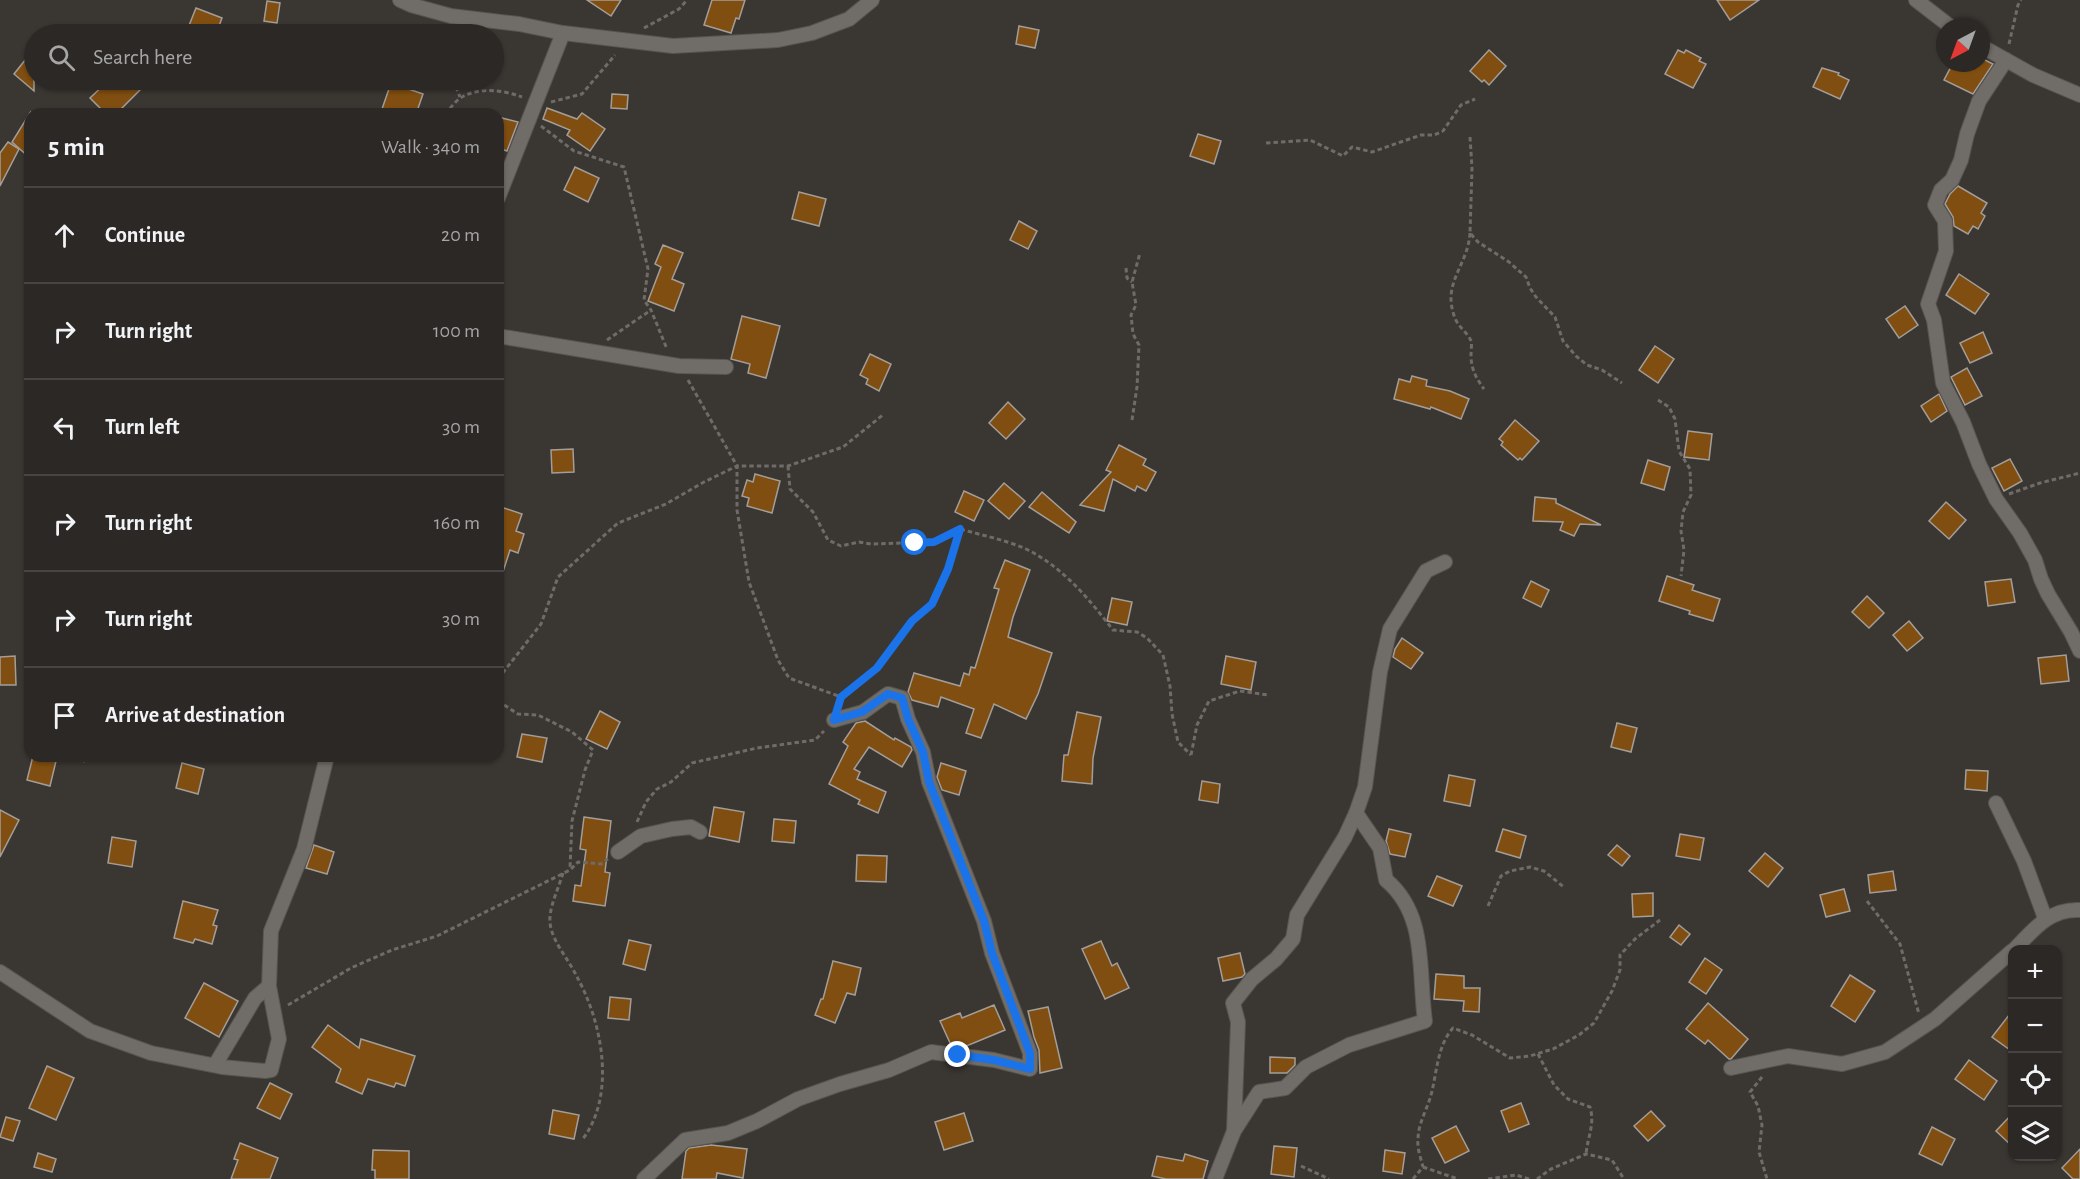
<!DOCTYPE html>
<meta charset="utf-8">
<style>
body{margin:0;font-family:"Alegreya Sans",sans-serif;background:#383432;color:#f1f3f6}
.controls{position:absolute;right:18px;bottom:18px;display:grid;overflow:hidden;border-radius:12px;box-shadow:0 2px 4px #0004}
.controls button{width:54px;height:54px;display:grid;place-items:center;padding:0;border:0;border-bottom:2px solid #484443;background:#2c2826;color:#f1f3f6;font:30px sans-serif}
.compass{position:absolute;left:1936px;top:18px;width:54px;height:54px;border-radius:50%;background:#2c2826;box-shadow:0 2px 4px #0004;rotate:221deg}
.stop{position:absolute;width:18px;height:18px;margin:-14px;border:4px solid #1a73e8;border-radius:50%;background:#fff}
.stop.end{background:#1a73e8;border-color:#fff;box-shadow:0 2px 6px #0008}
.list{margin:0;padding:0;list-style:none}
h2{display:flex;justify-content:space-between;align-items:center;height:78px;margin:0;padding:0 24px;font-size:26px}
h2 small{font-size:20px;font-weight:400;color:#a6a6a7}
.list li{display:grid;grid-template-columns:39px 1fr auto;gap:18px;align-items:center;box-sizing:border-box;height:96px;padding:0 24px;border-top:2px solid #484443}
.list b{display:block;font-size:22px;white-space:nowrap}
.list em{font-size:20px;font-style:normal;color:#a6a6a7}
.icon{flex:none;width:33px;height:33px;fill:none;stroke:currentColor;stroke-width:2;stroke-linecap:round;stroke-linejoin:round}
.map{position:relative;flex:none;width:2080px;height:1179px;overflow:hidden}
.search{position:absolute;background:#2c2826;box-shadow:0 2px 4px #0004;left:24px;top:24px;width:480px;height:66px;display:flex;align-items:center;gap:15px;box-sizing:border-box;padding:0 21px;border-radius:33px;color:#a6a6a7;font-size:22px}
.panel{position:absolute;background:#2c2826;box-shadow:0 2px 4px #0004;left:24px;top:108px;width:480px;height:654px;border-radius:18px}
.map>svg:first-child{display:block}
</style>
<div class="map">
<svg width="2080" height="1179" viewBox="0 0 2080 1179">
<rect width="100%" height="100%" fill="#3a3632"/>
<g fill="#804e10" stroke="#a39e9a" stroke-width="1.5">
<polygon points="587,0 621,0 611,16"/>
<polygon points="712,0 745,0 739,19 736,18 731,33 704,25"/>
<polygon points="1717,0 1759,0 1730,20"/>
<polygon points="267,1 280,3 277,23 264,21"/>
<polygon points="196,8 222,18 216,34 204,34 188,28"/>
<polygon points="1019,26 1039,30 1035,48 1016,44"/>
<polygon points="34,49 34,91 14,74"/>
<polygon points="1489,50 1506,66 1489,85 1484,80 1482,82 1470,71"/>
<polygon points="1678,50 1684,53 1686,50 1701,58 1699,61 1706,64 1693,88 1665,74"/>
<polygon points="1981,58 1993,64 1973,94 1944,80 1953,63 1981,63"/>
<polygon points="1822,68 1839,73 1838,75 1849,80 1840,99 1813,87"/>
<polygon points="109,80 132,80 141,89 116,114 106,114 90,98"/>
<polygon points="391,83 423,94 416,114 396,114 382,109"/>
<polygon points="612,94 628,95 627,109 611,108"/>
<polygon points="547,108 577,119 582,113 605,129 590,151 567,135 570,130 543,119"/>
<polygon points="30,113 30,158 12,142"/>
<polygon points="498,117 518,122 507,151 498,148"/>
<polygon points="1198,134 1221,141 1214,164 1190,156"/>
<polygon points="8,142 19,149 0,186 0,153"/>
<polygon points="575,167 599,178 588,202 564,190"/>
<polygon points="1958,186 1987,203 1981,213 1985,216 1978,229 1973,226 1968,234 1954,226 1953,217 1945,204 1950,194"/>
<polygon points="799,192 826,199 819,226 792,219"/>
<polygon points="1019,221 1037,231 1028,249 1010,240"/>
<polygon points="663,245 683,253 672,279 684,284 674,311 648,301 661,267 655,264"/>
<polygon points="1959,274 1989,294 1975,314 1946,295"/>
<polygon points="1905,306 1918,325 1899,338 1886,319"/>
<polygon points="742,316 780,326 766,378 748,373 750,364 731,359"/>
<polygon points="1983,332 1992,353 1970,363 1960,343"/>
<polygon points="1655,346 1674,359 1658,383 1639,370"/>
<polygon points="870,354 891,364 879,391 866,384 868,379 860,375"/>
<polygon points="1967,368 1982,396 1965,405 1951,377"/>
<polygon points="1412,376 1427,380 1426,386 1450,391 1469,399 1461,419 1431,407 1430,409 1394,399 1399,379 1410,382"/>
<polygon points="1939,394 1947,411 1931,422 1921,406"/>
<polygon points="1008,402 1025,419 1006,439 989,423"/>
<polygon points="1515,420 1539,441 1522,460 1520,458 1518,460 1501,445 1503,442 1499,439"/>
<polygon points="1688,431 1712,434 1709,460 1684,457"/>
<polygon points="1119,445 1146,459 1143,465 1156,472 1146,491 1137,486 1135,491 1113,479 1104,511 1080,505 1111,472 1106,470"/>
<polygon points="573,449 574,472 552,473 551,450"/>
<polygon points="2010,459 2022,481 2004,491 1992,468"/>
<polygon points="1648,460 1670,467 1664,490 1641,483"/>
<polygon points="755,474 780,481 772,513 747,506 749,498 742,496 747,480 753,482"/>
<polygon points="1004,483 1025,501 1009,519 988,501"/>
<polygon points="964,491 984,500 974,521 955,512"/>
<polygon points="1042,492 1076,522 1069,533 1029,507"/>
<polygon points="1535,497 1556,499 1556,503 1601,525 1580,524 1574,536 1560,530 1563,522 1533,521"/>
<polygon points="1946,502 1966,520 1949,539 1929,521"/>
<polygon points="498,506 522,514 516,531 524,534 518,553 510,550 501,578 498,578"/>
<polygon points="1005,560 1030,570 1013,617 1008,637 1052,653 1038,694 1026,719 994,704 981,738 966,733 974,709 941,697 938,707 912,700 908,692 914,673 960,686 964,673 969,675 971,667 975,668 999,589 994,588"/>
<polygon points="1667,576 1694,585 1692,590 1720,599 1713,621 1689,614 1690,611 1659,601"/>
<polygon points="2011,579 2015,602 1988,606 1985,582"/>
<polygon points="1531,581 1549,590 1541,607 1523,598"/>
<polygon points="1867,596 1884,613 1869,628 1852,612"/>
<polygon points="1112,598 1132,602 1127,625 1107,621"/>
<polygon points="1909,621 1923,638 1907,651 1893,635"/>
<polygon points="1402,638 1423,653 1411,669 1393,657 1395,649"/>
<polygon points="2066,655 2069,681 2041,684 2038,658"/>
<polygon points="15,656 16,685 0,685 0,657"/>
<polygon points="1226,656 1256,662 1251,690 1221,684"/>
<polygon points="600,711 620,722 607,749 586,739"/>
<polygon points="1077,712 1101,717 1093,758 1092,784 1062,781 1064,755 1068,755"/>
<polygon points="865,721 894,740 895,738 911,747 912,750 902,767 869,747 854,769 860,772 857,779 886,792 878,813 858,804 860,800 829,784 848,746 843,742 856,723"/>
<polygon points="1617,723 1637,728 1631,752 1611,747"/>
<polygon points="522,734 547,738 542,762 517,757"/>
<polygon points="33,756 56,761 50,786 27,780"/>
<polygon points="182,763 204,769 198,794 176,788"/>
<polygon points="941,763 966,771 959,795 942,790 937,777"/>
<polygon points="1966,770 1988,771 1987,791 1965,789"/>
<polygon points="1449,775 1475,780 1470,806 1444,801"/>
<polygon points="1202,781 1220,784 1218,803 1199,800"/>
<polygon points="714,807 744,812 739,842 709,836"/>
<polygon points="0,810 19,820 0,857"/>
<polygon points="584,817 611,821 605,872 610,873 605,906 573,901 575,885 581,886 586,850 580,849"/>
<polygon points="774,819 796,821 794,843 772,841"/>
<polygon points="1389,829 1411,834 1405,857 1390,854 1386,841"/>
<polygon points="1503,829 1526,836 1520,858 1496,851"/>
<polygon points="1680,834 1704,838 1700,860 1676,856"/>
<polygon points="112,837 136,841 132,867 108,863"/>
<polygon points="314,845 334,852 327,874 306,868"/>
<polygon points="1617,845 1630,856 1622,866 1608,855"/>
<polygon points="1765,853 1783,868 1768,887 1749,871"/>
<polygon points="857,855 887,856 886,882 856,881"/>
<polygon points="1893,871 1896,890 1870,893 1868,875"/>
<polygon points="1437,876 1462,886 1453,906 1428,896"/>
<polygon points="1844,889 1850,911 1826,917 1820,895"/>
<polygon points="1653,893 1653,916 1633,917 1632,894"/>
<polygon points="183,901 218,910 213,925 217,926 212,944 195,939 193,943 174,938"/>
<polygon points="1679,925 1690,934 1681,945 1670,937"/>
<polygon points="629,940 651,945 645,970 623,964"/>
<polygon points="1101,941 1112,966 1117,963 1129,988 1105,999 1082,949"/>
<polygon points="1240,953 1245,974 1242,977 1223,981 1218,958"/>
<polygon points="1705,958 1722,970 1706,994 1689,982"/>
<polygon points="833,961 861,968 855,995 847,993 835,1023 815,1015 821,999 823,999"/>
<polygon points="1436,974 1464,976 1464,988 1480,988 1479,1012 1463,1011 1464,1001 1434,999"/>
<polygon points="1850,975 1875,991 1855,1022 1831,1006"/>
<polygon points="204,983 238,1001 219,1037 185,1018"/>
<polygon points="610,997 631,999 629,1020 608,1018"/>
<polygon points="1708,1003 1748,1039 1731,1059 1729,1059 1708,1040 1705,1044 1686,1029"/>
<polygon points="994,1005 1005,1030 964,1047 951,1045 940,1021 960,1013 962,1018"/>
<polygon points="1048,1007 1062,1068 1040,1073 1039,1050 1034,1037 1028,1011"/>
<polygon points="2013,1010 2013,1052 1992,1037"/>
<polygon points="328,1025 359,1048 361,1039 415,1056 405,1086 396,1083 394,1087 368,1079 362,1094 336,1082 341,1069 312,1047"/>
<polygon points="1270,1057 1295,1058 1295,1065 1287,1073 1270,1073"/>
<polygon points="1969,1060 1997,1081 1984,1100 1955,1079"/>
<polygon points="47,1066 74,1078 56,1120 29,1108"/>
<polygon points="270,1083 292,1094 280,1119 257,1108"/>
<polygon points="1521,1103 1529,1124 1509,1132 1501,1111"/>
<polygon points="553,1110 579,1115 574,1139 549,1134"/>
<polygon points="1651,1111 1665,1126 1648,1141 1634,1126"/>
<polygon points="964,1113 973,1141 944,1150 935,1122"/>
<polygon points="2013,1113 2013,1147 1996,1131"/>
<polygon points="6,1117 20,1121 13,1141 0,1137"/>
<polygon points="1456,1126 1469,1151 1445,1163 1432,1138"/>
<polygon points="1932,1127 1955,1139 1942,1165 1919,1154"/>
<polygon points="240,1143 278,1158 270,1179 231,1179 238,1160 234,1159"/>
<polygon points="711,1145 747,1149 743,1178 717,1173 716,1179 682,1179 686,1151 689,1148"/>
<polygon points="1274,1146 1297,1148 1294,1177 1271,1174"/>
<polygon points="2080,1149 2080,1179 2073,1179 2062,1168"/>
<polygon points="373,1150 409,1151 409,1179 375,1179 375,1170 372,1170"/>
<polygon points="1385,1150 1405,1153 1402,1174 1383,1171"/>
<polygon points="38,1153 56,1159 52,1172 34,1167"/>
<polygon points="1185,1154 1208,1161 1203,1179 1166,1179 1152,1176 1157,1156 1183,1161"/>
</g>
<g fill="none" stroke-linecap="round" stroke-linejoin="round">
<g stroke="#585451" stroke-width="16">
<g id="street">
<polyline points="400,0 411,5 451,16 519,24 563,33 673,46 778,40 812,33 849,19 872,0"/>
<polyline points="1916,0 1951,27"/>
<polyline points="1981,46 2033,75 2080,95"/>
<polyline points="2006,60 1979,101 1967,134 1961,160 1952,180 1941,190 1935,205 1945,221 1946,251 1928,304 1934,320 1943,383 1963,422 1979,464 1996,499 2020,533 2035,560 2041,579 2048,594 2071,632 2080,651"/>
<polyline points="498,198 563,33"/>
<polyline points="498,336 679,366 726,367"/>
<polyline points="1996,803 2024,861 2045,918"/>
<polyline points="618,852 641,836 672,829 691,827 700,832"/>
<path d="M 2014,950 C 2033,930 2050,908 2080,910"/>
<polyline points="0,972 90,1031 151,1053 222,1067 265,1071 271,1070 279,1039 269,986 271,931 304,849 327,756"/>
<polyline points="215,1065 255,998 269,986"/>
<polyline points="1731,1068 1788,1056 1842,1064 1885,1052 1935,1019 2012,951"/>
<polyline points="1234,1130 1238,1022 1233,1003 1252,979 1276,959 1293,939 1297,915 1345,837 1356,813"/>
<polyline points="644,1179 685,1140 728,1133 757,1121 798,1099 840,1084 889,1070 931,1052 994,1060 1030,1069 1030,1053 992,953 984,921 929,782 923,752 908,719 902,698 888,694 863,712 834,720"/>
<path d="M 1215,1179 L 1234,1131 L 1259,1092 L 1285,1088 L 1306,1067 L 1349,1045 L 1425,1021 C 1418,972 1428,915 1386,880 L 1380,848 L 1356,813 L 1365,787 L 1380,672 L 1390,629 L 1426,571 L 1445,562"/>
</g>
</g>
<g stroke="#6f6b68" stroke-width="3" stroke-dasharray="4.5 3" stroke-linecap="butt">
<polyline points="644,28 679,9 687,0"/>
<polyline points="2009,44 2018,5 2021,0"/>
<polyline points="453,80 460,97"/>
<polyline points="551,102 582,94 615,55"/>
<path d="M 445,114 C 450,109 456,100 462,97 C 480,87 503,90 522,97"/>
<polyline points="541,126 574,151 624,167 648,269 644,300 651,310 667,349"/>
<polyline points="1470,137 1472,168 1470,233 1478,242 1509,262 1526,277 1530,288 1536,297 1555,317 1563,341 1576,356 1587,365 1602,370 1622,383"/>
<polyline points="1266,143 1310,140 1343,156 1352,147 1372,152 1421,135 1434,135 1443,131 1461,105 1475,99"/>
<path d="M 1470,233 C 1468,266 1441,283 1455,318 C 1458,327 1468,333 1471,341 C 1472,345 1471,351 1471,355 C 1471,369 1476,378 1484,389"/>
<polyline points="1126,268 1127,278 1132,282"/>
<polyline points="607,340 651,310"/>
<polyline points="688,380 737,466 737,510 749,582 778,660 789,678 841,697 839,705"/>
<polyline points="1658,400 1669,407 1675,419 1679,451 1690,469 1691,495 1683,512 1681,531 1684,550 1681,576"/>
<polyline points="1132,420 1137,387 1139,345 1133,334 1131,315 1136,305 1132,282 1140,253"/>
<path d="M 788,466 L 790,489 L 813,512 L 828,540 L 841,546 L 859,542 L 871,544 L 934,542 L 960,529 C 981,535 1006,540 1026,549 C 1063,567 1089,599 1113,630 L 1137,632 L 1147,638 L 1163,655 L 1170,686 L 1172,714 L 1178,742 L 1191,755"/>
<polyline points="2009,494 2040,483 2080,473"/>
<polyline points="498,679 541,624 558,577 618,523 666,504 704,482 737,466 788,466 843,447 884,414"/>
<polyline points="841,697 877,668 912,621 932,604 948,569 960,529"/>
<polyline points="498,701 518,714 538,715 572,732 593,750 585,770 572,821 570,868"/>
<polyline points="1191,755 1197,725 1209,701 1240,691 1268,695"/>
<polyline points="83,762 88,756"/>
<polyline points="637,822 646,802 657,789 671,782 692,763 757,748 815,740 824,731"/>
<path d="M 563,873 C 559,887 551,903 550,917 C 548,937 568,958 576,975 C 602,1021 617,1095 582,1140"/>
<polyline points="1867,901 1900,944 1919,1014"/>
<polyline points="1488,906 1501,876 1510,871 1530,867 1544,871 1565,888"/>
<polyline points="288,1005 351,968 392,950 437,936 570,870 578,862 601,864 608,859"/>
<path d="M 1538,1054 L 1554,1085 L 1568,1099 L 1590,1107 C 1595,1125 1588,1135 1586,1154"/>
<polyline points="1762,1077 1750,1092 1758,1106 1762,1125 1759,1152 1767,1179"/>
<polyline points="1301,1166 1329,1179"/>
<polyline points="1423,1167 1458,1179"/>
<path d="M 1413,1179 L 1423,1167 C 1421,1159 1417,1148 1418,1140 C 1418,1123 1427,1110 1431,1095 C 1437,1073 1437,1046 1453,1028 L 1472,1035 L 1510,1058 L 1530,1056 L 1553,1049 L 1579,1035 L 1594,1023 L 1612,991 L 1620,970 L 1620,955 L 1635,939 L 1660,920"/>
<polyline points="1488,1179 1516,1175 1529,1179"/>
<polyline points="1537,1179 1551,1169 1586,1154 1612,1160 1624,1179"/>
</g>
<use href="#street" stroke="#706c67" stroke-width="14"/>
</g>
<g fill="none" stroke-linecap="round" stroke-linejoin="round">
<polyline stroke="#1a73e8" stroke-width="8" points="915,543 934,542 960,529 948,569 932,604 912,621 877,668 841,697 834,720 862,712 888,694 902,698 908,719 923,752 929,782 984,921 992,953 1030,1053 1030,1069 994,1060 958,1055"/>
</g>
</svg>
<div class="controls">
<button>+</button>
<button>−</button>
<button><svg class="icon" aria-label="locate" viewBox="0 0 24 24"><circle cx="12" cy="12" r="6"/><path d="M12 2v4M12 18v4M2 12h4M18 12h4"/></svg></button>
<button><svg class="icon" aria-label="layers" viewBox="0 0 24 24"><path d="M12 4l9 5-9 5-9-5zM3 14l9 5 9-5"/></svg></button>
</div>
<svg class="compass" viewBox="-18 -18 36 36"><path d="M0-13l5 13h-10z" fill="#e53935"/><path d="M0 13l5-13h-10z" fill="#a6a6a7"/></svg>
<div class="stop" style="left:915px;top:543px"></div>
<div class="stop end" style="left:958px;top:1055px"></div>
<div class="search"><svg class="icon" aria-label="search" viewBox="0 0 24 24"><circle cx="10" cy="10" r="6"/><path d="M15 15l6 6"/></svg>Search here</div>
<section class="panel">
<h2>5 min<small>Walk · 340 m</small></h2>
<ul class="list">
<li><svg class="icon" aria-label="ahead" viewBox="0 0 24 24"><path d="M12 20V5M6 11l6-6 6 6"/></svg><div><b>Continue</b></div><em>20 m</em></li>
<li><svg class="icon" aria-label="right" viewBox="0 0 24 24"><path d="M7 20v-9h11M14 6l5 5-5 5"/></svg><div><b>Turn right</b></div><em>100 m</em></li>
<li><svg class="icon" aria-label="left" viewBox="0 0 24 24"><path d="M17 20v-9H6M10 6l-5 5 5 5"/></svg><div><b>Turn left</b></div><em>30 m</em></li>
<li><svg class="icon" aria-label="right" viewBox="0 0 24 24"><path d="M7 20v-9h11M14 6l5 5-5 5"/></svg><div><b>Turn right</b></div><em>160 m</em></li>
<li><svg class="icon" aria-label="right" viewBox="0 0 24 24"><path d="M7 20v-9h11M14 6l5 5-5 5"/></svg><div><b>Turn right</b></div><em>30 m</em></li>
<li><svg class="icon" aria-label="arrive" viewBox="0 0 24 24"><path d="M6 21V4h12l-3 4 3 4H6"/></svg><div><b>Arrive at destination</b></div></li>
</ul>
</section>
</div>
